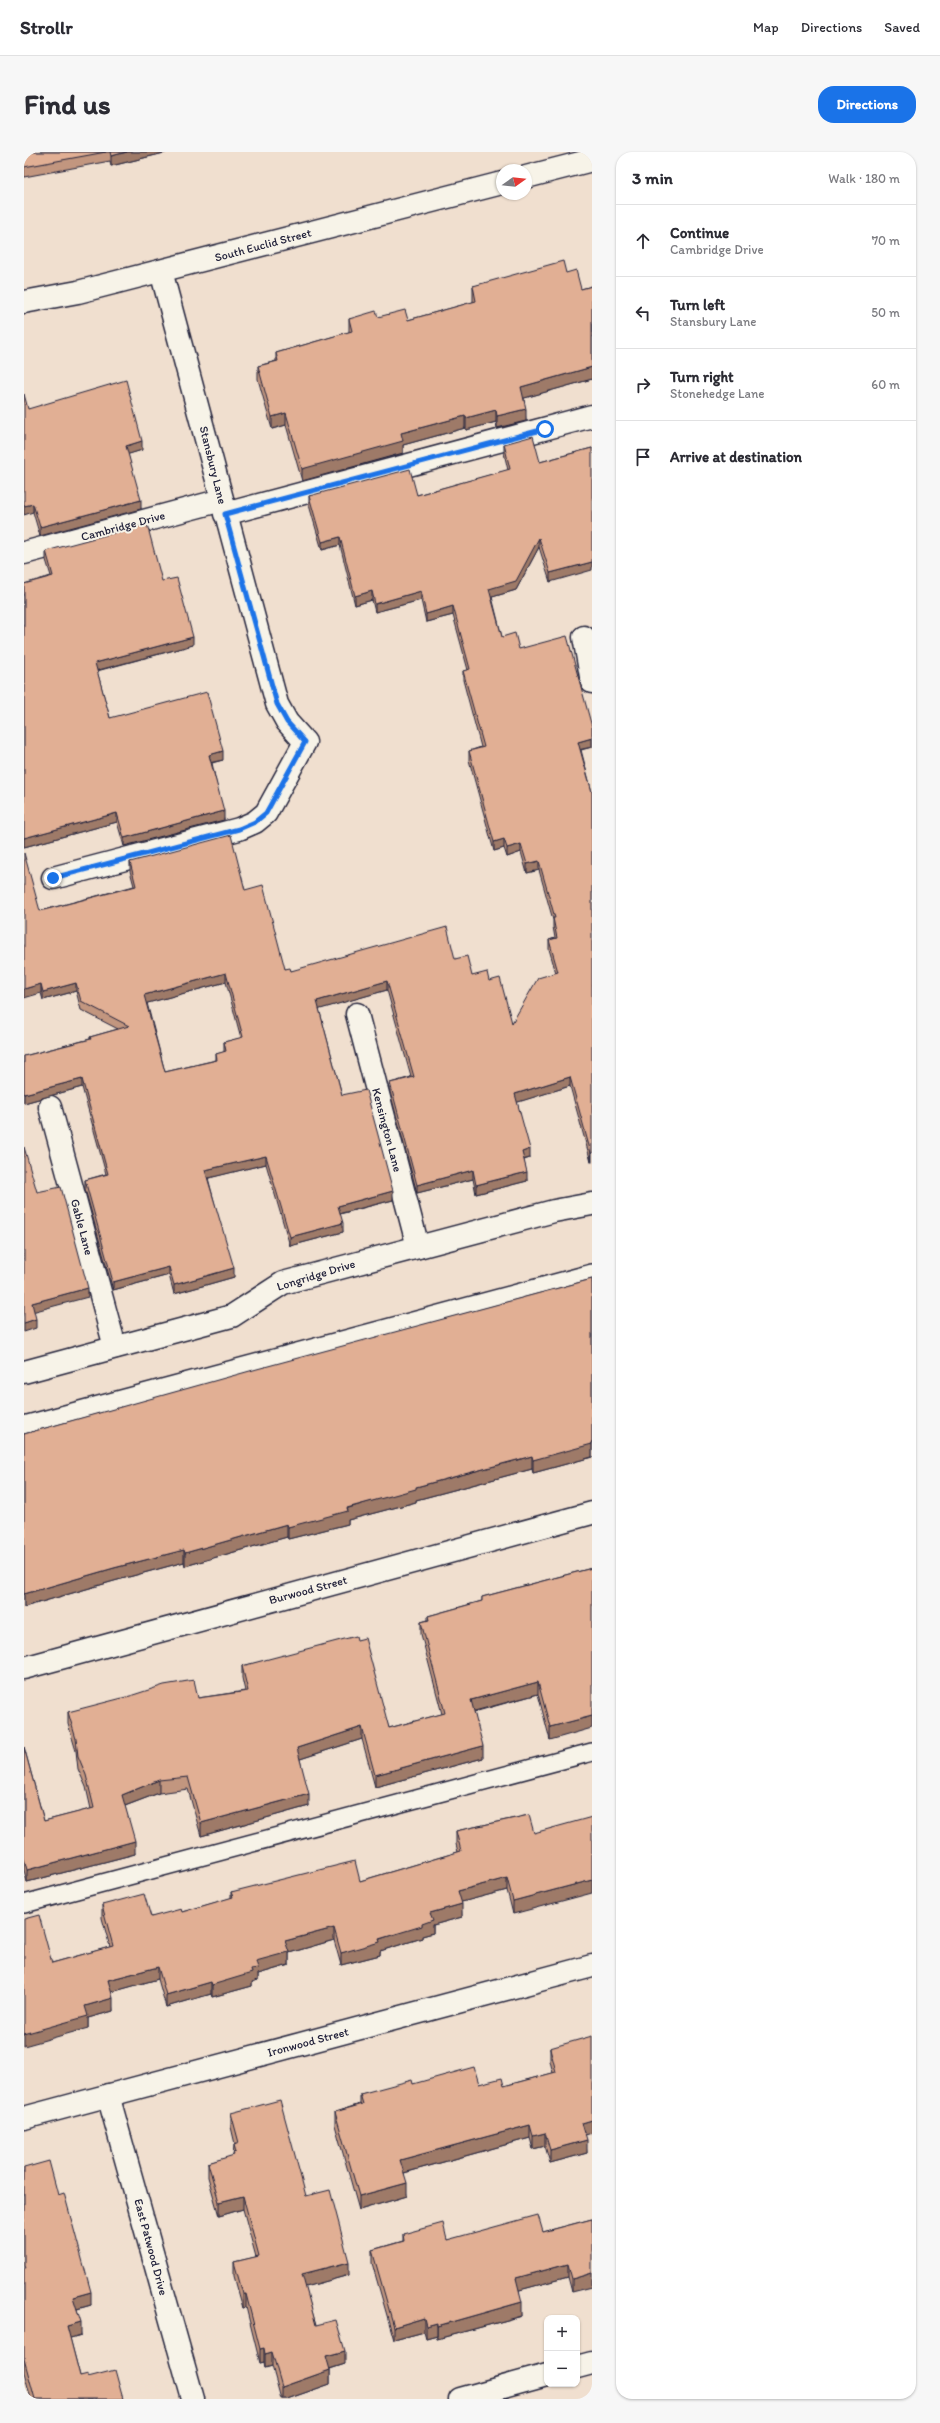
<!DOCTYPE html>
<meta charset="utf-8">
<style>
body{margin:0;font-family:Itim,sans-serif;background:#f7f7f7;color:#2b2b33}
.controls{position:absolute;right:12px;bottom:12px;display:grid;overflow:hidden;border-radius:8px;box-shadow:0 1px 3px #0004}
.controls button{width:36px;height:36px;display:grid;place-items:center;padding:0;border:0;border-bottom:1px solid #e1e1e2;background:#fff;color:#2b2b33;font:20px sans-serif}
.compass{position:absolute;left:472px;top:12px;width:36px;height:36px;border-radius:50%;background:#fff;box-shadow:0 1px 3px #0004;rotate:75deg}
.stop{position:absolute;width:12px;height:12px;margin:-9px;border:3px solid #1a73e8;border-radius:50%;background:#fff}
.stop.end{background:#1a73e8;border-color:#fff;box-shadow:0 1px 4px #0008}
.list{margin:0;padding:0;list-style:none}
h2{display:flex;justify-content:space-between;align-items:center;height:52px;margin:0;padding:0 16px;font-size:17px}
h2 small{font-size:13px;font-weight:400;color:#7c7c81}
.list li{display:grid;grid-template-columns:26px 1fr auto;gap:12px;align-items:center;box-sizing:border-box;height:72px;padding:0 16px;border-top:1px solid #e1e1e2}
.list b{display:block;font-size:15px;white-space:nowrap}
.list p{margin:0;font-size:13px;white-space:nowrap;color:#7c7c81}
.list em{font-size:13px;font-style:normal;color:#7c7c81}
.icon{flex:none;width:22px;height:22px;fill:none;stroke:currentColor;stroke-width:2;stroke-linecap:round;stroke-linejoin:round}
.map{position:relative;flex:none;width:568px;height:2247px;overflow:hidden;border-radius:16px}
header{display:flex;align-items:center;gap:24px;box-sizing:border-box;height:56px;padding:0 20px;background:#fff;border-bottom:1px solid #e1e1e2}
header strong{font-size:19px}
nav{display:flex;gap:22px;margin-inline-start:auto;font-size:14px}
.intro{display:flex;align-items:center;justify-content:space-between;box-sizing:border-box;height:96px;padding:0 24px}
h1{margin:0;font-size:28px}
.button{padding:10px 18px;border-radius:16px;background:#1a73e8;color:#fff;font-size:14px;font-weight:700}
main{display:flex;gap:24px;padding:0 24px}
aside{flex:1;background:#fff;border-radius:16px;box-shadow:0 1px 3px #0004}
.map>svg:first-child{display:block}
</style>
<header>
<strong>Strollr</strong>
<nav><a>Map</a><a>Directions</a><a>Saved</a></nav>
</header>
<div class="intro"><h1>Find us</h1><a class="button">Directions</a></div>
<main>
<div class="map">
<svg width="568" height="2247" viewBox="0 0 568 2247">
<rect width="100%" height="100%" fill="#f0dfcf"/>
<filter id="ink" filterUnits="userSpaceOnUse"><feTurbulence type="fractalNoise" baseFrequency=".025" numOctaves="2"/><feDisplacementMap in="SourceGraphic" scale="8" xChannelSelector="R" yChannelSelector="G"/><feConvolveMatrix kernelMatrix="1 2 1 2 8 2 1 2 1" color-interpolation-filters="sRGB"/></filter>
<g filter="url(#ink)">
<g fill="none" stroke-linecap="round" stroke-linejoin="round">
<g stroke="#22223b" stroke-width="20">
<g id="lane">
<polyline points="0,1273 568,1121"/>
<polyline points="0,1752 568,1600"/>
</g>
</g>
<g stroke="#22223b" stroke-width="25">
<g id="street">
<polyline points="201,362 568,264"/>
<polyline points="0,401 198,348"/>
<polyline points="560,485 568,530"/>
<polyline points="29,726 215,677 231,670 242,661 281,590 263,570 253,552 137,119"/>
<polyline points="333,862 394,1095"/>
<polyline points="26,955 91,1195"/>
<polyline points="0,1220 208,1164 259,1131 530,1059 568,1052"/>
<polyline points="0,1516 568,1361"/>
<polyline points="84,1943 169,2247"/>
<polyline points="0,1966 568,1814"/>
<polyline points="553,2215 568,2211"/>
<polyline points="436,2247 523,2223"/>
</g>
</g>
<g stroke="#22223b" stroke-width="25">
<g id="secondary">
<polyline points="502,25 568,8"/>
<polyline points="0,150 54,140 478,31"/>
</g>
</g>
<use href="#lane" stroke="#f7f3e8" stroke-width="17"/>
<use href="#street" stroke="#f7f3e8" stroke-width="22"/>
<use href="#secondary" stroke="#f7f3e8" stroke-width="22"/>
</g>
<g fill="#c2967f" stroke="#22223b" fill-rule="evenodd">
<polygon points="0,0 144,0 87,14 86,9 0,25"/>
<polygon points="542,121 557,137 568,134 568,227 500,246 502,269 473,276 472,270 442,278 441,276 379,293 379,301 278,329 262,273 248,277 234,227 234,214 252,209 252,201 325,180 325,167 354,165 384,168 449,150 449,134"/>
<polygon points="4,257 118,298 104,302 117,357 16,384 9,360"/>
<path d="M 480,292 L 516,310 L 568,296 L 526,430 L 515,395 L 492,438 L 468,445 L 478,485 L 495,497 L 568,575 L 568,595 L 557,598 L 568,640 L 567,1010 L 546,934 L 493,950 L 506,1006 L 500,1008 L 503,1029 L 452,1042 L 449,1027 L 393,1041 L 366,940 L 366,931 L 387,925 L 363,838 L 295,857 L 318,943 L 369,1048 L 316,1062 L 319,1080 L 266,1094 L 242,1012 L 184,1026 L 210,1125 L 150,1142 L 145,1123 L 89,1138 L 61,1037 L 61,1028 L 82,1022 L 58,935 L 0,951 L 0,904 L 66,887 L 66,885 L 94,877 L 57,858 L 52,839 L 19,848 L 17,841 L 16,759 L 110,734 L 106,719 L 106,710 L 221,738 L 261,817 L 267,819 L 431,807 L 448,824 L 465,829 L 488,871 L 532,821 L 525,797 L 525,788 L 531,786 L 529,775 L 529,768 L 515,718 L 503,721 L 497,700 L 483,705 L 480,696 L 470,699 L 445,608 L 445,599 L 457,595 L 439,528 L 439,519 L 444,518 L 429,463 L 402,470 L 397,448 L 351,460 L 348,448 L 331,453 L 316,393 L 298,398 L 285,353 L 285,344 L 393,343 L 484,318 L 480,301 ZM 202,830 L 217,886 L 200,890 L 200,900 L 192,902 L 192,908 L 141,920 L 123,851 Z"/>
<polygon points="22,399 138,429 169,493 73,519 86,566 199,608 188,611 200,668 100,694 93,670 0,695 0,432 27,424 22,408"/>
<polygon points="568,1127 568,1305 509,1321 508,1317 392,1348 392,1350 324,1368 324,1372 264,1387 263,1385 161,1414 160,1410 90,1429 0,1455 0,1282"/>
<polygon points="568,1416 526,1588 514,1542 450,1560 459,1606 351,1635 338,1587 276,1607 285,1654 177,1684 164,1637 135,1641 101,1654 111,1702 3,1730 0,1718 0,1595 20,1669 67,1657 62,1635 54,1617 52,1599 44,1572 44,1560 174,1546 221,1539 218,1526 218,1514 333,1488 365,1576 418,1562 397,1482 397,1470 404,1468 404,1464 458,1449 458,1445"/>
<polygon points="505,1663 489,1762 483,1738 437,1750 438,1765 409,1773 409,1781 398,1784 398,1786 356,1799 356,1803 317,1813 310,1788 265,1801 265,1813 234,1822 234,1828 228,1830 228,1834 188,1845 187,1842 142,1855 134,1827 87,1840 89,1859 64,1866 64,1876 28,1811 86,1795 78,1766 78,1753 127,1765 158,1760 207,1746 207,1740 336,1729 434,1700 432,1692 432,1679"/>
<polygon points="526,1896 561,1983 563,2001 526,2011 521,1994 509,1997 506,1986 380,2021 383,2044 335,2058 311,1973 311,1960 336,1952 336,1942 389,1932 455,1932 480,1934 529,1921 526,1909"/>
<polygon points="207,1961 282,2044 325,2123 281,2135 292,2173 321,2212 306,2217 306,2232 263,2247 257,2247 248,2214 241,2216 240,2210 236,2211 222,2155 219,2156 210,2124 210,2110 232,2105 219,2057 195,2064 184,2025 184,2011 209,2004 210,1993 211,1992 207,1975"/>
<polygon points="0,2016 34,2043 67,2153 53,2157 57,2183 46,2186 56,2224 64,2225 99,2247 7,2247 0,2220"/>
<polygon points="568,2067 548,2140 544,2125 495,2138 498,2164 413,2187 413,2184 402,2187 400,2180 370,2188 348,2111 348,2098 379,2089 379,2082 423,2088 519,2080"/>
</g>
<g fill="#9e7a68" stroke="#22223b">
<polygon points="103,0 144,0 87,14 87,4"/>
<polygon points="568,215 568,227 497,247 497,235"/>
<polygon points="502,257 502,269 473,276 473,264"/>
<polygon points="472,258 472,270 442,278 442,266"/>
<polygon points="262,261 262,273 248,277 248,265"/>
<polygon points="441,264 441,276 379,293 379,301 278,329 278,317 377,281"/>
<polygon points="118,289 118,298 102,303 102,294"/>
<polygon points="117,348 117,357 16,384 16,375"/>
<polygon points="9,352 9,360 0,363 0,354"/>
<polygon points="316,385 316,393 298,398 298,390"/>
<polygon points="515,386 515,395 492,438 465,446 465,437"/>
<polygon points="568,410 568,418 526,430 526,421"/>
<polygon points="348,439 348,448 331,453 331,444"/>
<polygon points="397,439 397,448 351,460 351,452"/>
<polygon points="429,454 429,463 402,470 402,462"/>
<polygon points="169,485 169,493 71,519 71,511"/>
<polygon points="568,586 568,595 554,598 554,590"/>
<polygon points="199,599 199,608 185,611 185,603"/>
<polygon points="200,659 200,668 100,694 100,686"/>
<polygon points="93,661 93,670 0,695 0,686"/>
<polygon points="480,687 480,696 470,699 470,690"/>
<polygon points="497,692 497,700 483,705 483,696"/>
<polygon points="515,709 515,718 503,721 503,712"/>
<polygon points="202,821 202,830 120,852 120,843"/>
<polygon points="363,829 363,838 293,858 293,849"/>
<polygon points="52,831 52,839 19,848 19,840"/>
<polygon points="17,832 17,841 0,846 0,837"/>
<polygon points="546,925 546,934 491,951 491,942"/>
<polygon points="58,927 58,935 0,951 0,942"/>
<polygon points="506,997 506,1006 498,1008 498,1000"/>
<rect x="567" y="1001" width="1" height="9"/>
<polygon points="242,1004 242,1012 181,1027 181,1018"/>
<polygon points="449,1018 449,1027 393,1041 393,1033"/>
<polygon points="503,1020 503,1029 452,1042 452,1033"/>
<polygon points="369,1039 369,1048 314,1062 314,1054"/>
<polygon points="319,1071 319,1080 266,1094 266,1085"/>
<polygon points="145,1115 145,1123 89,1138 89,1130"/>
<polygon points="210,1116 210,1125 150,1142 150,1133"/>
<polygon points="64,1136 64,1145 8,1160 8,1151"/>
<polygon points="12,1167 12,1176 0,1180 0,1171"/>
<polygon points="568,1289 568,1305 509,1321 509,1308"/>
<polygon points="508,1304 508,1317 392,1348 392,1350 324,1368 324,1372 264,1387 264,1375 392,1335"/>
<polygon points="263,1372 263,1385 161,1414 161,1401"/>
<polygon points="160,1398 160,1410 90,1429 0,1455 0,1442 90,1416"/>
<polygon points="514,1530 514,1542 447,1560 447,1548"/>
<polygon points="568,1564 568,1576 526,1588 526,1575"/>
<polygon points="338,1575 338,1587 273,1608 273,1596"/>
<polygon points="459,1594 459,1606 351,1635 351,1623"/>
<polygon points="135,1628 135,1641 98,1655 98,1643"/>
<polygon points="285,1642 285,1654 177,1684 177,1671"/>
<polygon points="111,1689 111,1702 3,1730 3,1718"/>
<polygon points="483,1726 483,1738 434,1751 434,1739"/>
<polygon points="568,1728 568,1741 489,1762 489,1749"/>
<polygon points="438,1752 438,1765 409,1773 409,1781 398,1784 398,1786 356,1799 356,1803 317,1813 317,1801 398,1772 406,1761"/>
<polygon points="310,1776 310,1788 265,1801 265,1813 234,1822 234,1828 228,1830 228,1834 188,1845 188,1833 227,1817 232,1809 261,1789"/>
<polygon points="134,1815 134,1827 84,1841 84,1828"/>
<polygon points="187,1830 187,1842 142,1855 142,1843"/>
<polygon points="89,1846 89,1859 64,1866 64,1876 0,1894 0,1882 61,1854"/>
<polygon points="568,1968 568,1981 558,1984 558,1971"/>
<polygon points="506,1973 506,1986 376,2022 376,2008"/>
<polygon points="521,1981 521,1994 509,1997 509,1984"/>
<polygon points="563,1988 563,2001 526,2011 526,1998"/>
<polygon points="383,2031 383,2044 335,2058 335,2044"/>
<polygon points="219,2044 219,2057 195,2064 195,2050"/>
<polygon points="325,2110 325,2123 278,2136 278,2122"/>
<polygon points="544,2112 544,2125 492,2139 492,2126"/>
<polygon points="568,2121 568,2135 548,2140 548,2127"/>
<polygon points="67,2140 67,2153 49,2158 49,2145"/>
<polygon points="219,2142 222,2142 222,2155 219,2156"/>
<polygon points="498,2150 498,2164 413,2187 413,2174"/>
<polygon points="400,2166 400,2180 370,2188 370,2175"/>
<polygon points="57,2170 57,2183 43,2187 43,2174"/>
<polygon points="413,2171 413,2184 402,2187 402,2174"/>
<polygon points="240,2196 240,2210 236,2211 236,2197"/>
<polygon points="321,2199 321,2212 302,2218 302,2204"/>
<polygon points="248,2200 248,2214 241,2216 241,2202"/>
<polygon points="306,2218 306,2232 263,2247 258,2247 258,2235"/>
</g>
<g fill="#e1af94" stroke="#22223b" fill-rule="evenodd">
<polygon points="0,0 82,0 0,15"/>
<polygon points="86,0 103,0 87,4"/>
<polygon points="539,109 542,121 552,118 557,137 568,134 568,215 497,235 502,257 473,264 472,258 442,266 441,264 377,281 379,289 278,317 262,261 248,265 234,214 254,209 252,201 328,179 325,167 352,159 354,165 381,158 384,168 452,149 449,134"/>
<polygon points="102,228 118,289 102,294 117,348 16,375 9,352 0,354 0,242 4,257"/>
<path d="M 509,284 L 516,310 L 568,296 L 568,410 L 526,421 L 515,386 L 492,429 L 465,437 L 478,485 L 491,481 L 495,497 L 543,484 L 568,575 L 568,586 L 554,590 L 568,640 L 568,1001 L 567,1001 L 546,925 L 491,942 L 506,997 L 498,1000 L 503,1020 L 452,1033 L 449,1018 L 393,1033 L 366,931 L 390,925 L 363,829 L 293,849 L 318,943 L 342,938 L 369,1039 L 314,1054 L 319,1071 L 266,1085 L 242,1004 L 181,1018 L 210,1116 L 150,1133 L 145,1115 L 89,1130 L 61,1028 L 84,1022 L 58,927 L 0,942 L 0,904 L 67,887 L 66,885 L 105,874 L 57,849 L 52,831 L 19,840 L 17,832 L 0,837 L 0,701 L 16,759 L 112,734 L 106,710 L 207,683 L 221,738 L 239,733 L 261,817 L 266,816 L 267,819 L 423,775 L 431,807 L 443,804 L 448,824 L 463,820 L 465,829 L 476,826 L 488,871 L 514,826 L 534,820 L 525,788 L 533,786 L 529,766 L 531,766 L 515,709 L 503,712 L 497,692 L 483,696 L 480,687 L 470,690 L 445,599 L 460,595 L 439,519 L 446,517 L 429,454 L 402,462 L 397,439 L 351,452 L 348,439 L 331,444 L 316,385 L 298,390 L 285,344 L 386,317 L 393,343 L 486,317 L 480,292 ZM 202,821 L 219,885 L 200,890 L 202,899 L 192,902 L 193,908 L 141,920 L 120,843 Z"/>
<polygon points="123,372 138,429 153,426 169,485 71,511 86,566 183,540 199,599 185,603 200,659 100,686 93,661 0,686 0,432 29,424 22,399"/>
<polygon points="0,995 13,1040 37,1035 64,1136 8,1151 12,1167 0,1171"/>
<polygon points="568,1127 568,1289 567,1290 568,1292 509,1308 508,1304 392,1335 392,1337 323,1356 324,1359 264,1375 263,1372 161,1401 160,1398 90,1416 0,1442 0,1282 233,1217"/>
<polygon points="568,1416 568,1564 526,1575 514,1530 447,1548 459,1594 351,1623 338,1575 273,1596 285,1642 177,1671 164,1625 135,1628 98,1643 111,1689 3,1718 0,1706 0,1595 20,1669 70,1656 62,1623 54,1604 52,1587 44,1560 106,1544 140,1533 170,1528 174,1546 224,1539 218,1514 332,1484 333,1488 341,1486 365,1576 421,1561 397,1470 405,1468 404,1464 458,1449 458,1445"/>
<polygon points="505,1663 510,1681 568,1665 568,1728 489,1749 483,1726 434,1739 438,1752 406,1761 409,1768 398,1772 398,1774 355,1787 356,1790 317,1801 310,1776 261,1789 265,1800 232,1809 234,1816 227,1817 228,1821 188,1833 187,1830 142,1843 134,1815 84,1828 89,1846 61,1854 64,1864 0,1882 0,1767 15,1763 28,1811 89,1794 78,1753 120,1742 127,1765 157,1757 158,1760 209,1745 207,1740 331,1709 336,1729 437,1699 432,1679"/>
<polygon points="568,1884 568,1968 558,1971 563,1988 526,1998 521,1981 509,1984 506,1973 376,2008 383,2031 335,2044 311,1960 339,1952 336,1942 388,1928 389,1932 450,1915 455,1932 478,1926 480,1934 532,1920 526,1896"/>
<polygon points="256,1948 282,2044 306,2038 325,2110 278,2122 292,2173 312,2168 321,2199 302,2204 306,2218 258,2235 248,2200 241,2202 240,2196 236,2197 222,2142 219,2142 210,2110 235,2104 219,2044 195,2050 184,2011 210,2003 209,2001 212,2000 210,1993 215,1991 207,1961"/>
<polygon points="25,2009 34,2043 40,2041 67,2140 49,2145 57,2170 43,2174 56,2224 64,2222 64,2225 91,2218 99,2247 11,2247 0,2207 0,2116 1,2115 0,2113 0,2016"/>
<polygon points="514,2063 519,2080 568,2067 568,2121 548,2127 544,2112 492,2126 498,2150 413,2174 413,2171 402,2174 400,2166 370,2175 348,2098 380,2089 379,2082 419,2071 423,2088"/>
</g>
</g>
<g fill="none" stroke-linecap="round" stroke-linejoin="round" filter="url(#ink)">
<polyline stroke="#1a73e8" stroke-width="5" points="29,726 215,677 231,670 242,661 281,590 263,570 253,552 201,362 521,277"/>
</g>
<g text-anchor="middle" stroke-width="4" stroke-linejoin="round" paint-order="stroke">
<g font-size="12" fill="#22223b" stroke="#f7f3e8">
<text transform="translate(239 93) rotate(-15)" y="4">South Euclid Street</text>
<text transform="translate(189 313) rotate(76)" y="4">Stansbury Lane</text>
<text transform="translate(99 374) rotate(-15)" y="4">Cambridge Drive</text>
<text transform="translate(363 978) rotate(75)" y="4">Kensington Lane</text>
<text transform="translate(58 1075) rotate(75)" y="4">Gable Lane</text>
<text transform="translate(292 1123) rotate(-17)" y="4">Longridge Drive</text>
<text transform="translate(284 1438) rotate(-15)" y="4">Burwood Street</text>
<text transform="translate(284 1890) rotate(-15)" y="4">Ironwood Street</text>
<text transform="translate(127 2095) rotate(75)" y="4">East Patwood Drive</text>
</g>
</g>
</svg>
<div class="controls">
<button>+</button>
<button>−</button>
</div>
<svg class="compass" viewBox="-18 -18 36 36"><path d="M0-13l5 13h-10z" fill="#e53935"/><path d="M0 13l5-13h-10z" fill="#7c7c81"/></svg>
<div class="stop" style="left:521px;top:277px"></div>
<div class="stop end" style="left:29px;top:726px"></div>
</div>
<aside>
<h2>3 min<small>Walk · 180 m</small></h2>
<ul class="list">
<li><svg class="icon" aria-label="ahead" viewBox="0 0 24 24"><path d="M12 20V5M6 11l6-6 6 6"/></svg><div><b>Continue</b><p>Cambridge Drive</p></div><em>70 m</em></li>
<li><svg class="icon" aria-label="left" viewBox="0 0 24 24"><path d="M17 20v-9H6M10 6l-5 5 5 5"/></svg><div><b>Turn left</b><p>Stansbury Lane</p></div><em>50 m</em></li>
<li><svg class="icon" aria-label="right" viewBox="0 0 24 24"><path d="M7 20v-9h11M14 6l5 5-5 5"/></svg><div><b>Turn right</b><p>Stonehedge Lane</p></div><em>60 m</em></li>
<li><svg class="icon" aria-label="arrive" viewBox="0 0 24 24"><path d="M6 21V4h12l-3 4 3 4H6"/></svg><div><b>Arrive at destination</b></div></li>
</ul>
</aside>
</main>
